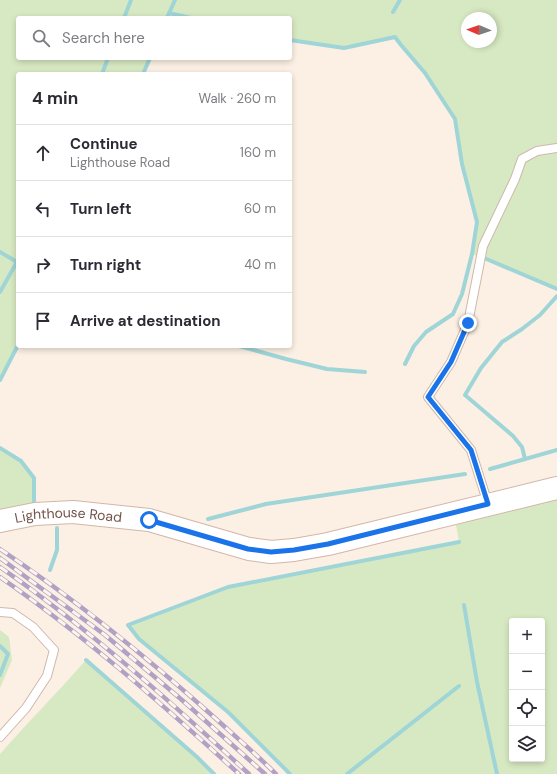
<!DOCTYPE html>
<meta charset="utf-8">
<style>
body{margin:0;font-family:"DM Sans",sans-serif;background:#f7f7f7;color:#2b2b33}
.controls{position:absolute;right:12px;bottom:12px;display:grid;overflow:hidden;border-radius:4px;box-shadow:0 2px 6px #0003}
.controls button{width:36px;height:36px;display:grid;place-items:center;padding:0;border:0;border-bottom:1px solid #e1e1e2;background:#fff;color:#2b2b33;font:20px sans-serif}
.compass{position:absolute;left:461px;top:12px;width:36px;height:36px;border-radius:50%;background:#fff;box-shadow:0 2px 6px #0003;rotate:272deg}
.stop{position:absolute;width:12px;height:12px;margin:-9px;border:3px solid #1a73e8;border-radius:50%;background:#fff}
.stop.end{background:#1a73e8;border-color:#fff;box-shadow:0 1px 4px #0008}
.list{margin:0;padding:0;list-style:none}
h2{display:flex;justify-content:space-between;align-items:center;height:52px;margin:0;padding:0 16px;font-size:17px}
h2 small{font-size:13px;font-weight:400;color:#7c7c81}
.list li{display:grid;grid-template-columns:26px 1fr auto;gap:12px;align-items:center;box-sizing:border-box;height:56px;padding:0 16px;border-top:1px solid #e1e1e2}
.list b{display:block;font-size:15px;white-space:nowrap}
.list p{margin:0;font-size:13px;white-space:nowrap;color:#7c7c81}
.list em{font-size:13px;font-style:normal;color:#7c7c81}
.icon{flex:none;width:22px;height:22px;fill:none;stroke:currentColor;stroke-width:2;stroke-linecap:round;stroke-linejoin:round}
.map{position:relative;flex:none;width:557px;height:774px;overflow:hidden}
.search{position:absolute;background:#fff;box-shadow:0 2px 6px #0003;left:16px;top:16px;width:276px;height:44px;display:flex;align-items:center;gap:10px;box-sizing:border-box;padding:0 14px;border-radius:4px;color:#7c7c81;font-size:15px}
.panel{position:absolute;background:#fff;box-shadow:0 2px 6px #0003;left:16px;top:72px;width:276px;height:276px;border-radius:4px}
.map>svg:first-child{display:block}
</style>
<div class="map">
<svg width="557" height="774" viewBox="0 0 557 774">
<rect width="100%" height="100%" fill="#fcf0e4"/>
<g fill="#d7e9c2" fill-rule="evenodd">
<path d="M 0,0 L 557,0 L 557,289 L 472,254 L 477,222 L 462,164 L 455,119 L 425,73 L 401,45 L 395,37 L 344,48 L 290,40 L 290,18 L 191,18 L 169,13 L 167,18 L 18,18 L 18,58 L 150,58 L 143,74 L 18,74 L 18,345 L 0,380 ZM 467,18 L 491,18 L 491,42 L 467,42 Z"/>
<polygon points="0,448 21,461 34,478 34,504 16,506 0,511"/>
<path d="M 557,498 L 557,774 L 290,774 L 228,712 L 139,639 L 128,625 L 228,587 L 459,542 L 456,525 L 504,511 ZM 512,621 L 542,621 L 542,759 L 512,759 Z"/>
<polygon points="0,630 9,637 12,660 0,688"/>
<path d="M 86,660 L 197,757 L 214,774 L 0,774 L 0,754 C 28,722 58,692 86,660 Z"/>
</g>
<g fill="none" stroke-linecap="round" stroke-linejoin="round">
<g stroke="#9fd5d7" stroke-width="4">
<polyline points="393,12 400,0"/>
<polyline points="169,13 191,18"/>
<polyline points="124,18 131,0"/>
<polyline points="167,18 175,0"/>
<polyline points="290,40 344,48 395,37 401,45 425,73 455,119 462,164 477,222 472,254 462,294 453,314 426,332 414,346 405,364"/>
<polyline points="102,74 108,58"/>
<polyline points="143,74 150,58"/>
<polyline points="0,252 17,262"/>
<polyline points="484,258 557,289"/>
<polyline points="0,292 18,260"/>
<polyline points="239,346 286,359 327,369 365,372"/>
<polyline points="0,380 18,345"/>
<polyline points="0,448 21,461 34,478 34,504"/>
<polyline points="525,459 522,447 513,436 465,395 481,368 502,342 522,329 540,315 557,296"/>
<polyline points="490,469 557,450"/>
<polyline points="208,519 266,504 465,474"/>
<polyline points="50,570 57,550 57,528"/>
<polyline points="464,605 477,682 497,774"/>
<polyline points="0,646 8,654 0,675"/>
<polyline points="86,660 197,757 214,774"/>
<polyline points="290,774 228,712 139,639 128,625 228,587 459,542"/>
<polyline points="347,774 459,686"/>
</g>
<g stroke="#cfb8ad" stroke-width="10">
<g id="service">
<polyline points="488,504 471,450 428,397 451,362 468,323 483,246 515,179 522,159 537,151 557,148"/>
<polyline points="0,612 13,613 33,627 54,650 47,676 26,708 0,737"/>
</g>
</g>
<g stroke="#d2b7aa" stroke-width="24">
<g id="secondary">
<path id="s1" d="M 0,521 L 35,514 L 73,512 L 149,520 L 249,549 L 271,552 L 294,550 L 328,544 L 557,488"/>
</g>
</g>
<use href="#service" stroke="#fff" stroke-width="8"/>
<use href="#secondary" stroke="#fff" stroke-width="22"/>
<g stroke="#b1a2c5" stroke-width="4.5">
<g id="rail">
<path d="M 0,549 C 76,600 147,657 215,718 C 236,737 257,755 276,774"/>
<polyline points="0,558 105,635 182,700 265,774"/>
<path d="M 0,567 C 89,629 170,701 249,774"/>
<path d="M 0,577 C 85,636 162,704 239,774"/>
</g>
</g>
<use href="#rail" stroke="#fff4ea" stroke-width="3" stroke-dasharray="9" stroke-linecap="butt"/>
</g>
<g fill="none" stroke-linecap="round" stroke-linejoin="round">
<polyline stroke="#1a73e8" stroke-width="5" points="149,520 248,549 271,552 294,550 328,544 488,504 471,450 428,397 451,362 468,323"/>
</g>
<g text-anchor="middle" stroke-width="3" stroke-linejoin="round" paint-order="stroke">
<g font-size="14" fill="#74544a" stroke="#fff4ea">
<text dy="5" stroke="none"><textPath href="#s1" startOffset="69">Lighthouse Road</textPath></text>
</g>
</g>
</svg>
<div class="controls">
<button>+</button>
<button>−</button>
<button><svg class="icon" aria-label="locate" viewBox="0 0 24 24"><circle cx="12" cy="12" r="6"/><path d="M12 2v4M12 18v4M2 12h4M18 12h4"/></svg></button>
<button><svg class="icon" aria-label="layers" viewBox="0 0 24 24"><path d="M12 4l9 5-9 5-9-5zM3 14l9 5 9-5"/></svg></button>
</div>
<svg class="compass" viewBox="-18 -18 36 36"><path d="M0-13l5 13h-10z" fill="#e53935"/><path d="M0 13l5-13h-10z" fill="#7c7c81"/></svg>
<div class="stop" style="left:149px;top:520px"></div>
<div class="stop end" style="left:468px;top:323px"></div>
<div class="search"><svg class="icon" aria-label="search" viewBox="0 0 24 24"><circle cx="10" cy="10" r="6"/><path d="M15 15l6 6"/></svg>Search here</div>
<section class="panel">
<h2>4 min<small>Walk · 260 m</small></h2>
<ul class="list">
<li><svg class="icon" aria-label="ahead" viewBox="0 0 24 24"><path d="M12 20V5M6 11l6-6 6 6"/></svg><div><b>Continue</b><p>Lighthouse Road</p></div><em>160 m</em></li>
<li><svg class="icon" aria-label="left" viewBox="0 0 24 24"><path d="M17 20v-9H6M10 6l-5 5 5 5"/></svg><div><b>Turn left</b></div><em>60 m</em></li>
<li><svg class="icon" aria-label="right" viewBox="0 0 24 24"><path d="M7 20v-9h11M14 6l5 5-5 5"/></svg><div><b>Turn right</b></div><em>40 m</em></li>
<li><svg class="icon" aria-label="arrive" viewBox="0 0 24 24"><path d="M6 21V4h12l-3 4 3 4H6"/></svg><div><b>Arrive at destination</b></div></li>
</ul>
</section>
</div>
